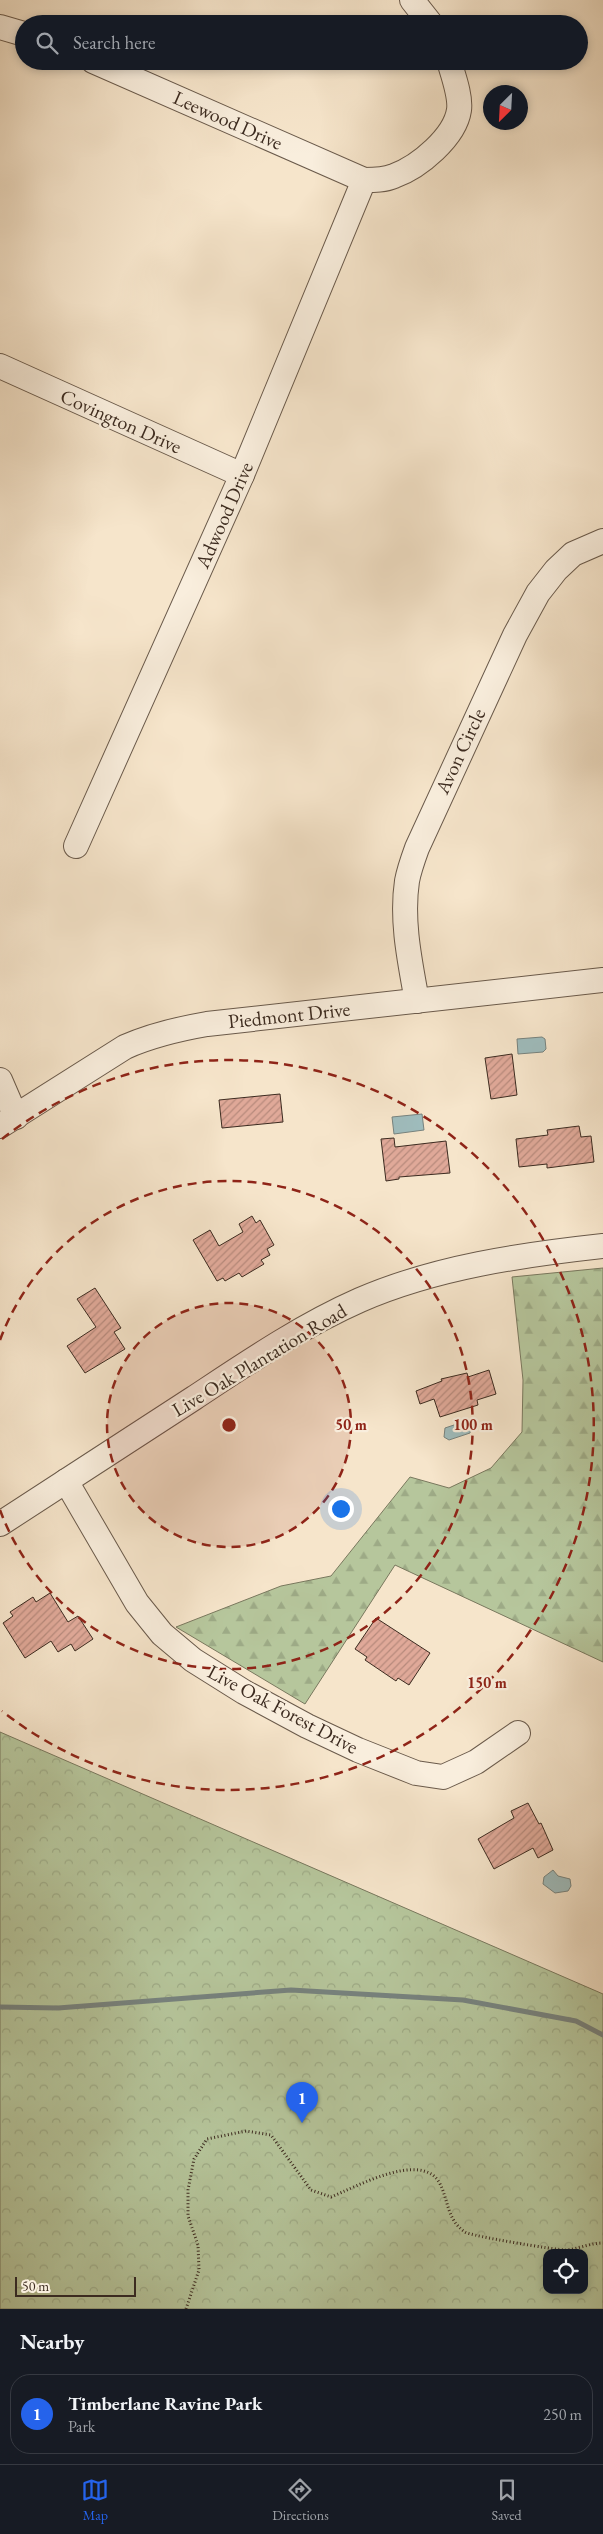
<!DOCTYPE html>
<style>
body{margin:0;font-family:"EB Garamond",serif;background:#20242c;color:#f1f3f6}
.controls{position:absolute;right:15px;bottom:15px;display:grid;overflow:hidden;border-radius:10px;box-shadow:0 2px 8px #0003}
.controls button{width:45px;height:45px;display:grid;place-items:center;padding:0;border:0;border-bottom:1px solid #363941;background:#171b24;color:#f1f3f6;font:25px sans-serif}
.compass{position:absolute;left:483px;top:85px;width:45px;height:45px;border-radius:50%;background:#171b24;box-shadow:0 2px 8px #0003;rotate:204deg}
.scale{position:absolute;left:15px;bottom:12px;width:121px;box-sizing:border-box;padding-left:5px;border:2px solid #3c2b20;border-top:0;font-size:14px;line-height:18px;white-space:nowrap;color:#3c2b20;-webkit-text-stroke:4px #f9eedd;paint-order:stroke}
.you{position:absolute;left:340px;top:1508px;width:18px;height:18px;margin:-12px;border:4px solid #fff;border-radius:50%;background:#1a73e8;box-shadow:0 0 0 8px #1a73e833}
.badge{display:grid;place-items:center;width:32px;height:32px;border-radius:50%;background:#2563eb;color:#fff;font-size:16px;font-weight:700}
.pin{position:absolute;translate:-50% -41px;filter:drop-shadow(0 1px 2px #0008)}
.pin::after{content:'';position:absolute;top:26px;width:18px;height:15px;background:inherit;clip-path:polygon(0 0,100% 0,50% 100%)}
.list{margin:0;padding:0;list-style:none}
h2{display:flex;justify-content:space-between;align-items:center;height:65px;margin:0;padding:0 20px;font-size:21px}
h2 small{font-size:16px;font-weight:400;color:#9ea1a6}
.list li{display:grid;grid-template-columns:32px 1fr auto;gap:15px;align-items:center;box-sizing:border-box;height:80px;margin:0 10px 10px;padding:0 10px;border:1px solid #363941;border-radius:20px}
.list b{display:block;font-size:19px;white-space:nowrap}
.list p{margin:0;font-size:16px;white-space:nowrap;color:#9ea1a6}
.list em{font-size:16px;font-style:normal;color:#9ea1a6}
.icon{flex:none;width:28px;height:28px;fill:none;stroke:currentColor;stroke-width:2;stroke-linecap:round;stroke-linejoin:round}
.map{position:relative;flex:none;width:603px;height:2309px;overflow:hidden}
.search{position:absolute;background:#171b24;box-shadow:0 2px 8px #0003;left:15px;right:15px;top:15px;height:55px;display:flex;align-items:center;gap:12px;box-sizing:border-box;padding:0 18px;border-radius:28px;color:#9ea1a6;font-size:19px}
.sheet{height:155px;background:#171b24}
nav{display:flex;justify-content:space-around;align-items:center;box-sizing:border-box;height:70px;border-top:1px solid #363941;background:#171b24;font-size:14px;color:#9ea1a6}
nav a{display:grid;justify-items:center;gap:2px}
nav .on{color:#2563eb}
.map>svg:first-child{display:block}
</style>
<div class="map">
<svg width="603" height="2309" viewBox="0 0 603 2309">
<defs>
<pattern id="forest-firs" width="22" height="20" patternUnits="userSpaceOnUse" patternTransform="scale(1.25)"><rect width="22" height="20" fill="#b6c69c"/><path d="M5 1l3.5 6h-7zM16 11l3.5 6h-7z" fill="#9daa86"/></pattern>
<pattern id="park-crowns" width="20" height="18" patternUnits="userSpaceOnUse" patternTransform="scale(1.25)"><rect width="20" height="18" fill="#b6c69c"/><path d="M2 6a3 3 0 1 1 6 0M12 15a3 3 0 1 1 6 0" fill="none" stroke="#9daa86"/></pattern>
<pattern id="building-hatch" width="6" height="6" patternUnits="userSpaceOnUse" patternTransform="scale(1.25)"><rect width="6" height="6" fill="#e0a999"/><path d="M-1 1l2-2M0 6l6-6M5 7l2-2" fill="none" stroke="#b78a7c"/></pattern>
</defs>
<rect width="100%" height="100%" fill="#f6e5cb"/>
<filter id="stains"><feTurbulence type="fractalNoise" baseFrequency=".004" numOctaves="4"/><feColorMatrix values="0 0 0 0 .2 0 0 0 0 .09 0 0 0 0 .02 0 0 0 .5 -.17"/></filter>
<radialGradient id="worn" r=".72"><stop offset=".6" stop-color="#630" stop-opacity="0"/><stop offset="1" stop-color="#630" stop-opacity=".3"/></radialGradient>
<polygon fill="url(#forest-firs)" stroke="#79785e" points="603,1268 603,1662 395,1565 305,1704 176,1627 281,1586 331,1576 410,1477 449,1488 491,1468 522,1432 523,1380 512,1277"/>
<path fill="url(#park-crowns)" stroke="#79785e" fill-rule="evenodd" d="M 0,1732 L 603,1994 L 603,2309 L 0,2309 ZM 547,2253 L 584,2253 L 584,2290 L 547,2290 Z"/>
<g fill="#9fbdbe" stroke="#77837f">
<polygon points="542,1037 545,1039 546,1049 543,1052 518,1054 517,1039"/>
<polygon points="422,1114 424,1130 394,1134 392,1117"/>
<polygon points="466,1421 471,1426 470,1433 449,1440 444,1437 445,1428"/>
<polygon points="553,1870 558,1876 570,1879 571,1886 568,1891 555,1893 543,1884 544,1877"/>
</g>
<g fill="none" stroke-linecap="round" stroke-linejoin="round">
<polyline stroke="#77837f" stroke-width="5" points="0,2007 58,2008 291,1990 463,2000 576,2021 603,2035"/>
</g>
<g fill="url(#building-hatch)" stroke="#3c2b20">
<polygon points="512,1054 517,1095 491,1099 485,1058"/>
<polygon points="280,1094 283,1122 222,1128 219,1100"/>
<polygon points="579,1126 581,1137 591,1136 594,1162 547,1168 547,1164 519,1167 516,1139 548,1135 547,1130"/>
<polygon points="394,1138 395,1147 446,1141 450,1173 399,1177 399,1179 386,1181 381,1139"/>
<polygon points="252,1216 256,1223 260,1220 274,1245 267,1249 270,1255 261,1260 264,1264 242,1277 239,1273 225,1281 223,1278 217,1281 193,1240 210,1230 219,1246 243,1232 239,1224"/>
<polygon points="95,1288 121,1328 114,1332 125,1349 85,1373 67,1346 96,1327 77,1299"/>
<polygon points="489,1370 496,1394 477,1400 478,1405 440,1417 434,1399 420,1404 416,1391 442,1381 441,1379 467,1373 468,1377"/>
<polygon points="50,1593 68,1622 78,1616 93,1639 75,1651 71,1644 58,1652 51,1641 25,1658 3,1623 13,1616 10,1612 33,1597 36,1602"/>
<polygon points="376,1618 430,1653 409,1685 398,1678 396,1681 365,1660 367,1657 355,1649"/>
<polygon points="528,1803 539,1824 541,1823 553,1850 538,1858 533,1848 494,1869 478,1839 514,1818 511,1811"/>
</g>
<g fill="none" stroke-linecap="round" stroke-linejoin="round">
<g stroke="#6a5a4b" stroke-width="26">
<g id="minor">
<polyline points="412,0 431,24"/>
<polyline points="0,27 24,34"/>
<path d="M 93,61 L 364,180 C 374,180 385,180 394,176 C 419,167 455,137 459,110 C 461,96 453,75 449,61"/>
<polyline points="0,366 242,475"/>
<polyline points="76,846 242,475 364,180"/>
<path d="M 417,1001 C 410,962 401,921 407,881 C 409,870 413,859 417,848 L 515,635 L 538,593 L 556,570 L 573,554 L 603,541"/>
<polyline points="0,1080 16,1117"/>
<path d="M 0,1126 L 125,1047 C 152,1035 178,1029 207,1024 L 603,980"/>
<polyline points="66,1481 137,1603 162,1634 193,1660 244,1692 307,1726 358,1750 416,1773 443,1777 476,1762 518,1733"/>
<path d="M 0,1524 C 65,1482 129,1440 194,1398 C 247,1363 301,1326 360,1300 C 436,1267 521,1255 603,1246"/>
</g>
</g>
<path stroke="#3c2b20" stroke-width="3" stroke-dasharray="1 2.5" stroke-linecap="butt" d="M 186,2309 L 199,2270 L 198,2245 L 188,2216 L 188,2190 L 194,2159 L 207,2139 L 246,2131 L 271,2135 L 311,2190 L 331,2197 C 356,2187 420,2151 439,2182 C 449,2200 446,2219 465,2232 C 470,2236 556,2250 566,2250 C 578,2249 590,2243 603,2243"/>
<use href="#minor" stroke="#f9eedd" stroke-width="24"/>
</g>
<circle cx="229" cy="1425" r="122" fill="#8f2418" fill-opacity=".12"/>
<g fill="none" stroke="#8f2418" stroke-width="2.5" stroke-dasharray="9 6">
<circle cx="229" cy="1425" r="122"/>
<path d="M0 1340A244 244 0 1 1 0 1510"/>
<path d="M2 1139A365 365 0 1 1 2 1711"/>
</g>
<g text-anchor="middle" stroke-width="4.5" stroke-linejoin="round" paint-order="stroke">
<g font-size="20" fill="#3c2b20" stroke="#f9eedd">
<text transform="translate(228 120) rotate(24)" y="7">Leewood Drive</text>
<text transform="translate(121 421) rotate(24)" y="7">Covington Drive</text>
<text transform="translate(224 515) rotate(-66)" y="7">Adwood Drive</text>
<text transform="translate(460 751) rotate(-65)" y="7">Avon Circle</text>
<text transform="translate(289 1015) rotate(-6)" y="7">Piedmont Drive</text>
<text transform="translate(259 1360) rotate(-31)" y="7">Live Oak Plantation Road</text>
<text transform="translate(283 1709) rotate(28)" y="7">Live Oak Forest Drive</text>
</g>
</g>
<circle cx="229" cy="1425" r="8" fill="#8f2418" stroke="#f9eedd" stroke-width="2.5"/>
<g font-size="15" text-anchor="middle" font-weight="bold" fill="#8f2418" stroke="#f9eedd" stroke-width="4.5" stroke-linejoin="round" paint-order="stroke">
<text x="351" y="1430">50 m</text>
<text x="473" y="1430">100 m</text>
<text x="487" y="1688">150 m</text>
</g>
<rect width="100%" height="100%" filter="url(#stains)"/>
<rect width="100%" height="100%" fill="url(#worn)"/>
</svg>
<div class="controls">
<button><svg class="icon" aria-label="locate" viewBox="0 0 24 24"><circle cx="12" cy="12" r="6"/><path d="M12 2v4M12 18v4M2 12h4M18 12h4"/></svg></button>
</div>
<svg class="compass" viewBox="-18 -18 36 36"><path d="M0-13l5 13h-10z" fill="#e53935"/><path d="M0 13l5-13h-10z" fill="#9ea1a6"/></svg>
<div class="scale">50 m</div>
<div class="you"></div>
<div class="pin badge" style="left:302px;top:2123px">1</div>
<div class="search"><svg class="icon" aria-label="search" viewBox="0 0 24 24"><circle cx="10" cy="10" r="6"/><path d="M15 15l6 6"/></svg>Search here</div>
</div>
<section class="sheet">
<h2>Nearby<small></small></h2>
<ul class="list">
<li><span class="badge">1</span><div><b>Timberlane Ravine Park</b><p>Park</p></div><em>250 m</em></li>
</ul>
</section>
<nav>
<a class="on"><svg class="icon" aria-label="map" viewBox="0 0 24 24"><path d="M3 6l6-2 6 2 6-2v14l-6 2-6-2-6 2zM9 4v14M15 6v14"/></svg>Map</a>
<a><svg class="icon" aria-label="directions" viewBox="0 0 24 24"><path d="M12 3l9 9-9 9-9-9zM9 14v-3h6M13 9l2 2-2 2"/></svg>Directions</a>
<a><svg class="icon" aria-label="saved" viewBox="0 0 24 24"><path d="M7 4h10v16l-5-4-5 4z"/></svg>Saved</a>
</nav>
